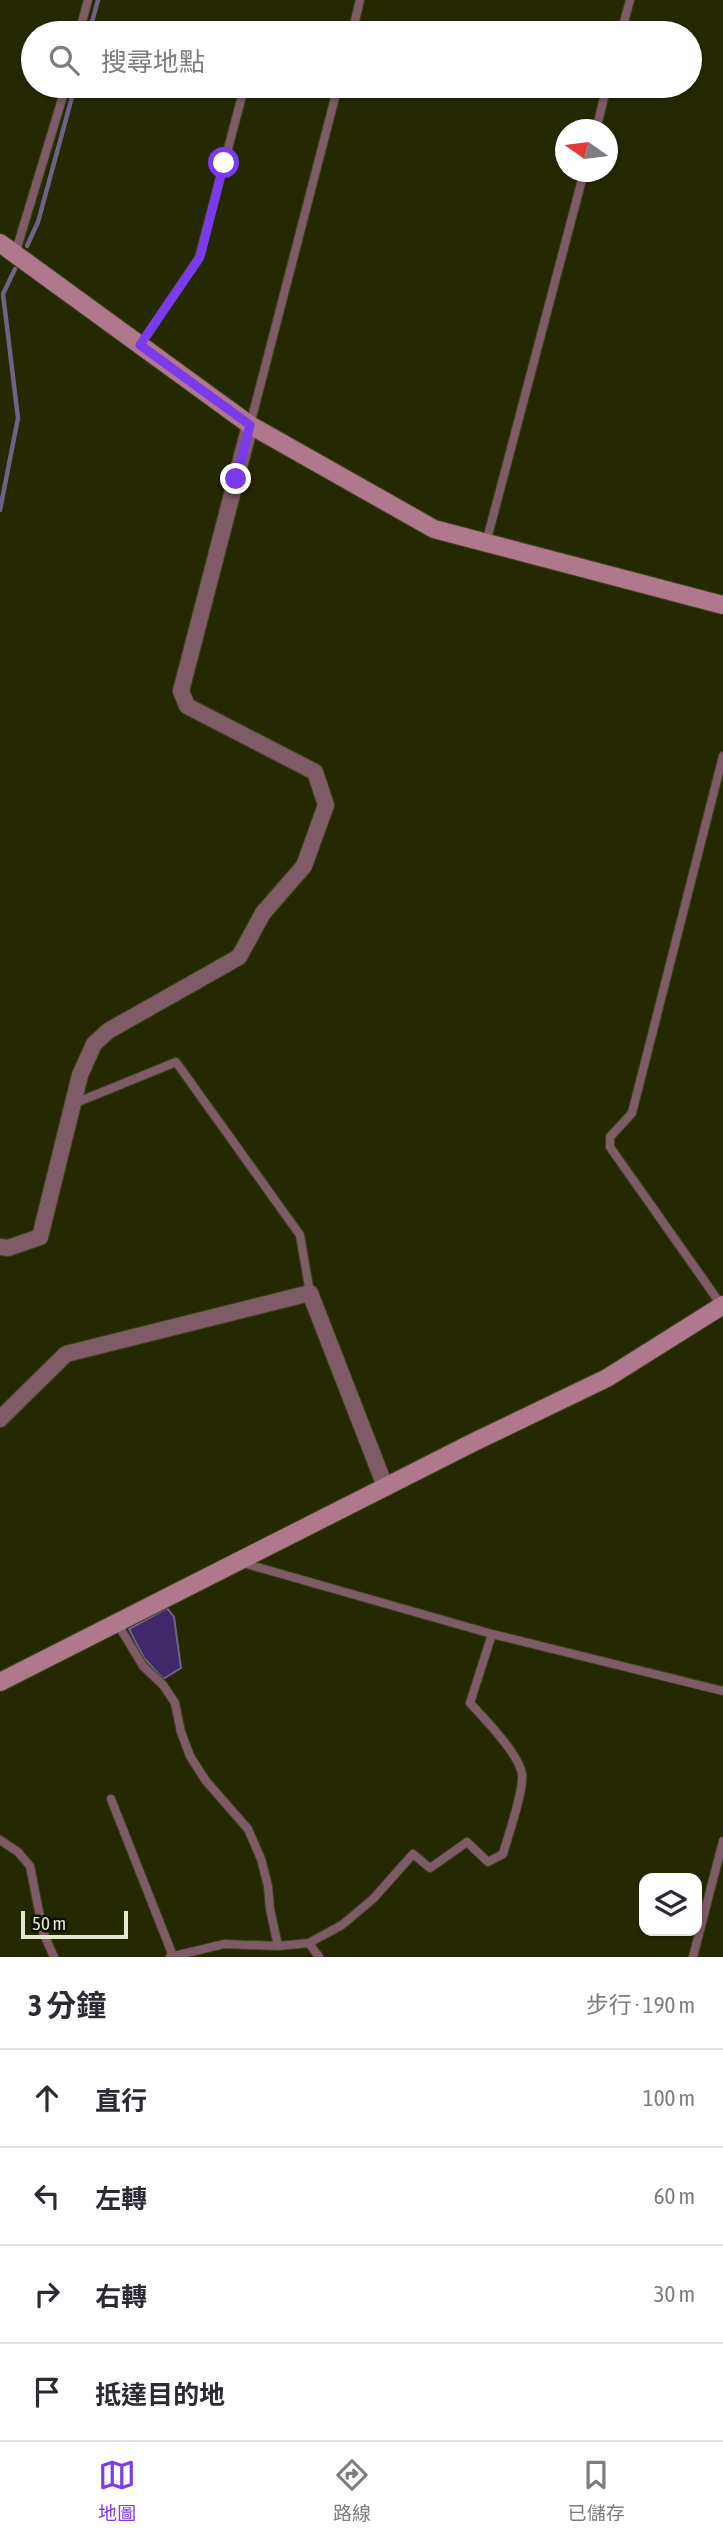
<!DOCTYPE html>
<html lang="zh-TW">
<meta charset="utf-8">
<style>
body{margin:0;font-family:"Asap Condensed","Noto Sans TC",sans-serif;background:#f7f7f7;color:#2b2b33}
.controls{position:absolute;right:21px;bottom:21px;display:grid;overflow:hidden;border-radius:14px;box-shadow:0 2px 5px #0004}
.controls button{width:63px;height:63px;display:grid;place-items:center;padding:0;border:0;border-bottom:2px solid #e1e1e2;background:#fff;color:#2b2b33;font:35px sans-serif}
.compass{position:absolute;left:555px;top:119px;width:63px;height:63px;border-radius:50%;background:#fff;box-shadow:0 2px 5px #0004;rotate:284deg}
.scale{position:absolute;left:21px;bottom:18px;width:107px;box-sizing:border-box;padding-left:7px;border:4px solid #e3e8cc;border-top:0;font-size:19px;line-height:24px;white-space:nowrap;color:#e3e8cc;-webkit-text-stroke:5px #0e1100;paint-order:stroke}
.stop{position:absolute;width:21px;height:21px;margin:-16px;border:5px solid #7c3aed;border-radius:50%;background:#fff}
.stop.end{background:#7c3aed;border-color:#fff;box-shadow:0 2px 7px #0008}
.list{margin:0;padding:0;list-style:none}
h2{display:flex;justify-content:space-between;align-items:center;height:91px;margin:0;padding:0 28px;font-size:30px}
h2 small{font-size:23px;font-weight:400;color:#7c7c81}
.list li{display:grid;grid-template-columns:46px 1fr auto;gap:21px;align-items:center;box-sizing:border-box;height:98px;padding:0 28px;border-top:2px solid #e1e1e2}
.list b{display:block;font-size:26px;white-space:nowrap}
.list em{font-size:23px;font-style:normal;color:#7c7c81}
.icon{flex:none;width:38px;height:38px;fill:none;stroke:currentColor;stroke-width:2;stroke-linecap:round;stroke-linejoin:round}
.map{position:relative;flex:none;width:723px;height:1957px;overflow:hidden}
.search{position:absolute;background:#fff;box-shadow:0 2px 5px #0004;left:21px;right:21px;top:21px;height:77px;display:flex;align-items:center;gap:18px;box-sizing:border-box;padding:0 24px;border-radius:38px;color:#7c7c81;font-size:26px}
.sheet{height:483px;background:#fff}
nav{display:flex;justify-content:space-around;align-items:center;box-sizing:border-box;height:98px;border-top:2px solid #e1e1e2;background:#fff;font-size:19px;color:#7c7c81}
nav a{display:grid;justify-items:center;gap:4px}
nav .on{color:#7c3aed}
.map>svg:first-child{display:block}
</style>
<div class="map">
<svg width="723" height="1957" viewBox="0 0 723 1957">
<rect width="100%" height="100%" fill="#252902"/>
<polygon fill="#3f296a" stroke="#706287" stroke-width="2" points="167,1608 174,1617 181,1668 163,1679 144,1658 129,1629"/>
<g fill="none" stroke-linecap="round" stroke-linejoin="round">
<g stroke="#706287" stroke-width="4.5">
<polyline points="89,33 98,0"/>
<polyline points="27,246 38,222 75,86"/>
<polyline points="0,510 18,418 3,294 15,269"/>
</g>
<g stroke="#40441e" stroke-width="10">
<g id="lane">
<polyline points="79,33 88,0"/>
<polyline points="352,33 360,0"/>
<polyline points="621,33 630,0"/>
<polyline points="596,130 607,86"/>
<polyline points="15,254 66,86"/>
<polyline points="140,345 199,258 243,92"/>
<polyline points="250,425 338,86"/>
<polyline points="486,543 584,172"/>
<polyline points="73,1104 176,1062 300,1235 310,1293"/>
<polyline points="722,1306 610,1147 610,1137 632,1113 723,756"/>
<polyline points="243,1563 492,1634 723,1691"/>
<polyline points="117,1623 143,1666 163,1685 175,1703 181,1732 190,1756 206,1781 248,1829 261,1859 268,1886 270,1909 278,1946"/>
<polyline points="111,1799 173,1956"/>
<polyline points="0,1840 18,1852 30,1866 43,1932 54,1957"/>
<polyline points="309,1943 319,1957"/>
<path d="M 170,1957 L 224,1944 L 278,1946 L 309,1943 L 342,1925 L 373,1899 L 413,1854 L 430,1868 L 467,1842 L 488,1862 L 503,1854 C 508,1836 524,1791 522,1774 C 519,1754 484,1718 470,1703 L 492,1634"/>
<polyline points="693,1957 723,1841"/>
</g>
</g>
<g stroke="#40441e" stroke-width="18">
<g id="street">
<polyline points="0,1247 8,1248 40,1237 80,1075 94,1044 108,1031 239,957 263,913 304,866 326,805 315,772 187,706 181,691 250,425"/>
<polyline points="0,1419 66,1354 310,1293 385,1486"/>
</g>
</g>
<g stroke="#40441e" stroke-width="20">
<g id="secondary">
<polyline points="0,243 250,425 434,529 723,605"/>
<polyline points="0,1682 474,1442 607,1378 723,1305"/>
</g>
</g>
<use href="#lane" stroke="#7e5b67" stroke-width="8"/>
<use href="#street" stroke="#7e5b67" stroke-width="16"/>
<use href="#secondary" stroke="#af788c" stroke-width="18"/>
</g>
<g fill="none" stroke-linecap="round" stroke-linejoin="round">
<polyline stroke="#7c3aed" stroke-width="9" points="224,163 200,257 140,345 250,425 236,479"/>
</g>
</svg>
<div class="controls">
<button><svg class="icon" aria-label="layers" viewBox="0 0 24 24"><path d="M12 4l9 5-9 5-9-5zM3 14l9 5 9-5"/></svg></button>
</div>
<svg class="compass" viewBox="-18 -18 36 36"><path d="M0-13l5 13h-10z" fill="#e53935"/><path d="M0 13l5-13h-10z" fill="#7c7c81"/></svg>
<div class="scale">50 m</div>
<div class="stop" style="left:224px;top:163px"></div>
<div class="stop end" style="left:236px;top:479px"></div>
<div class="search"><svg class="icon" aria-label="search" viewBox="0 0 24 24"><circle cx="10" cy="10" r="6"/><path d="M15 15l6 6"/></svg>搜尋地點</div>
</div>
<section class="sheet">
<h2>3 分鐘<small>步行 · 190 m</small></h2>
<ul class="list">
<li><svg class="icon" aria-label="ahead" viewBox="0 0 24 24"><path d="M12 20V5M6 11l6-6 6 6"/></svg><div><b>直行</b></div><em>100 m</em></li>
<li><svg class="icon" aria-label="left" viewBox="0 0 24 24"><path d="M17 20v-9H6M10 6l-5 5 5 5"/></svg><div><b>左轉</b></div><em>60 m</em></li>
<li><svg class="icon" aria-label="right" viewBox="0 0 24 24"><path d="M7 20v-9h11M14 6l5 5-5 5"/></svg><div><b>右轉</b></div><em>30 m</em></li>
<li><svg class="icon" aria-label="arrive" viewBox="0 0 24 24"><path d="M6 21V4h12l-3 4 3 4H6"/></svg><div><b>抵達目的地</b></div></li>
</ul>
</section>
<nav>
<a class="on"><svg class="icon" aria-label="map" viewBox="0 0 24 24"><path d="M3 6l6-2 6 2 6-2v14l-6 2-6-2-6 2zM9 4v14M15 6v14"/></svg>地圖</a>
<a><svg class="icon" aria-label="directions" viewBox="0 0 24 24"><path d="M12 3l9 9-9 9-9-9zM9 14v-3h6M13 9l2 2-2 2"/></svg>路線</a>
<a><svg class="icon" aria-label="saved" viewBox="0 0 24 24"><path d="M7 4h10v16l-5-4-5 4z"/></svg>已儲存</a>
</nav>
